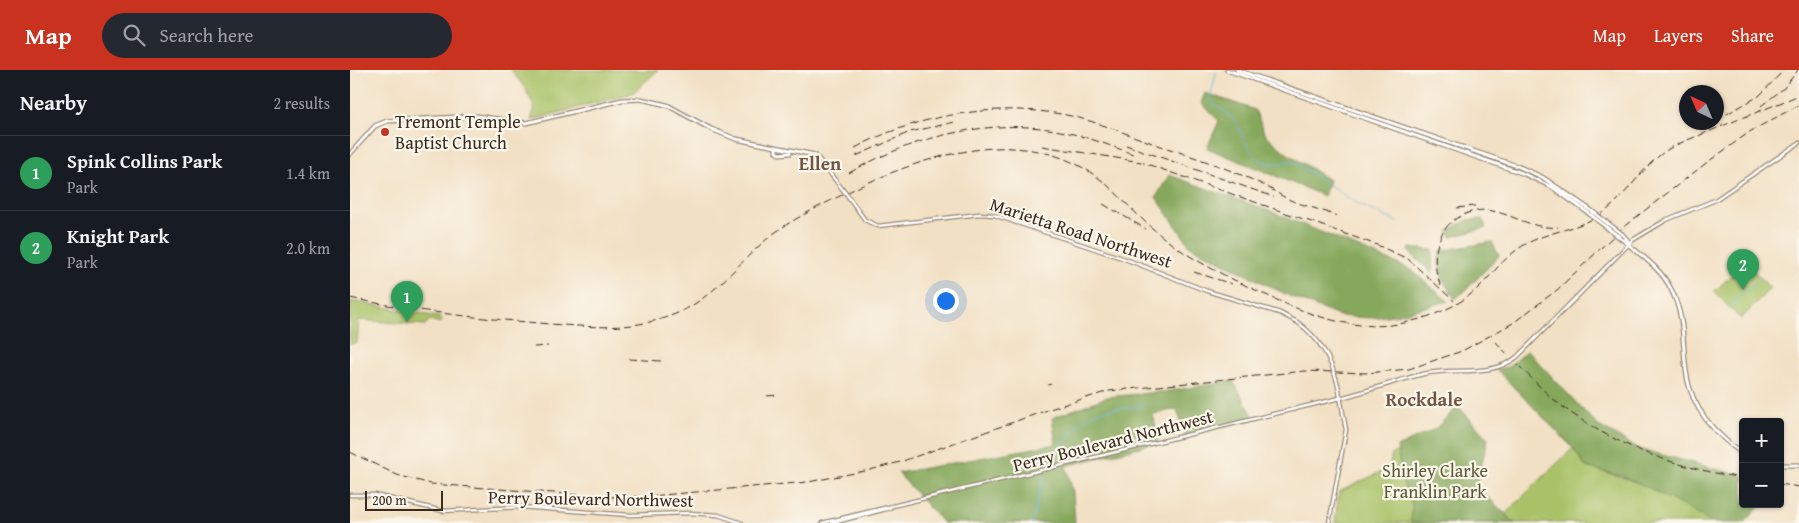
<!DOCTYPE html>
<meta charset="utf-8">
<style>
body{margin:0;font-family:"Gentium Book Plus",serif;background:#242831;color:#f1f3f6}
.controls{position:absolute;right:15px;bottom:15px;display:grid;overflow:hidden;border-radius:5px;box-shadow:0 1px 4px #0004}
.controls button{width:45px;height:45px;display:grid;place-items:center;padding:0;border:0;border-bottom:1px solid #363941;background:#171b24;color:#f1f3f6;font:25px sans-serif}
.compass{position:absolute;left:1329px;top:15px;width:45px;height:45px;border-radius:50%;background:#171b24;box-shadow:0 1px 4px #0004;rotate:316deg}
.scale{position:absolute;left:15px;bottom:12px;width:78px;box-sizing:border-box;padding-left:5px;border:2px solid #3b2a1e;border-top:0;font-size:14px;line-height:18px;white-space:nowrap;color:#3b2a1e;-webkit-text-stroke:4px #fbf7ec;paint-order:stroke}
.you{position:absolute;left:595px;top:230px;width:18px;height:18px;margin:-12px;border:4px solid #fff;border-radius:50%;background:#1a73e8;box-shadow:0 0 0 8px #1a73e833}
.badge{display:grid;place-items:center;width:32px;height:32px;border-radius:50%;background:#c8321e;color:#fff;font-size:16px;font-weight:700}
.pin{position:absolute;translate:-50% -41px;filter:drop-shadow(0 1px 2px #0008)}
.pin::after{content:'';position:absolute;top:26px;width:18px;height:15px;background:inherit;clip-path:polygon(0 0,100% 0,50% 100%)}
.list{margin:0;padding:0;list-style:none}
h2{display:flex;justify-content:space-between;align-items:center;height:65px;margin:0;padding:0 20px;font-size:21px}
h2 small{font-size:16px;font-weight:400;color:#9ea1a6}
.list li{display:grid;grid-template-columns:32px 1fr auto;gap:15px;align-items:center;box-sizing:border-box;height:75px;padding:0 20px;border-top:1px solid #363941}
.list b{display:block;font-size:19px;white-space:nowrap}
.list p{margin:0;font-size:16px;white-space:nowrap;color:#9ea1a6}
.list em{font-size:16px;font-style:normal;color:#9ea1a6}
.icon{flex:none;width:28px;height:28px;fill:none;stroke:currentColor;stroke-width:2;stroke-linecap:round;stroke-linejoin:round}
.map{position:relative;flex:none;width:1449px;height:453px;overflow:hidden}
header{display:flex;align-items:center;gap:30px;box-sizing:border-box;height:70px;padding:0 25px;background:#c8321e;color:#fff}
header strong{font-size:24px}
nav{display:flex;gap:28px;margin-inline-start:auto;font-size:18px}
.search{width:350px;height:45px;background:#242831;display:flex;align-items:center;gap:12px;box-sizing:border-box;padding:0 18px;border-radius:28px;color:#9ea1a6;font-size:19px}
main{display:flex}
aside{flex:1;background:#171b24}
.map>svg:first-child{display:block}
</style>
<header>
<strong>Map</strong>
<div class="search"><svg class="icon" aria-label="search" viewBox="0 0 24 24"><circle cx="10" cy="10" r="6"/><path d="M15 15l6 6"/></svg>Search here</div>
<nav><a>Map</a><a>Layers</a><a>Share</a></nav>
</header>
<main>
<aside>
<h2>Nearby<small>2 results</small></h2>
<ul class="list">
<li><span class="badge" style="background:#2e9e5b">1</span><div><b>Spink Collins Park</b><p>Park</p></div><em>1.4 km</em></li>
<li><span class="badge" style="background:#2e9e5b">2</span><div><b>Knight Park</b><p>Park</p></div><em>2.0 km</em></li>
</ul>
</aside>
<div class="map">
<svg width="1449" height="453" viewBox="0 0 1449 453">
<rect width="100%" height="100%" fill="#fbf7ec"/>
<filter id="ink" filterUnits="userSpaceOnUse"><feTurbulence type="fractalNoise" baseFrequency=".02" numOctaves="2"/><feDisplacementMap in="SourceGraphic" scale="10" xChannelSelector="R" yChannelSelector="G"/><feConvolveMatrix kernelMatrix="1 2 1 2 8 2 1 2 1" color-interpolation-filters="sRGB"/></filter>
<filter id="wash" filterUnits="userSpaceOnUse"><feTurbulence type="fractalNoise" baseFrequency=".0096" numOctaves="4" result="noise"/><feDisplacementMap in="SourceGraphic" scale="20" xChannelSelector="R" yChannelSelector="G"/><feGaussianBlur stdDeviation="1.12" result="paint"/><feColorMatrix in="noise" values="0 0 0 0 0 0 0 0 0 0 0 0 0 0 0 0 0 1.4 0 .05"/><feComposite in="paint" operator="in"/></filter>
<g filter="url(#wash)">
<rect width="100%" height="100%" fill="#f2e0c4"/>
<g fill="#a9c268" stroke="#727643">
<polygon points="161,0 308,0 283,23 181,50 185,38 175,18"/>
<polygon points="1395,192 1420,218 1391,249 1364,222"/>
<polygon points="0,231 89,247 93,250 90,253 80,250 75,255 9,250 7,273 0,274"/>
<path d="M 1138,369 L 1126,416 L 1154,445 L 1223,378 L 1236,397 C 1277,407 1331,427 1364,453 L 985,453 L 989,422 L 1039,398 L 1042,384 L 1076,370 Z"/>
</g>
<g fill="#86a85c" stroke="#60693d">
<polygon points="855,23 905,40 915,64 935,82 979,110 974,126 857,78 869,51 851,33"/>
<polygon points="819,105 925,143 1060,199 1098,231 1050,244 1021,248 989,246 939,226 840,176 806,127"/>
<polygon points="1133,149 1136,158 1101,167 1098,161 1117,150"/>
<path d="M 1142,172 L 1149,186 L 1115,221 L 1105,229 C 1094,213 1086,200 1090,181 Z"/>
<polygon points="1060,178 1083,180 1082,203 1059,182"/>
<polygon points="1177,280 1247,355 1289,379 1393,406 1393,434 1413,434 1394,453 1364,453 1303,420 1272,406 1236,397 1223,378 1146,299 1158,297"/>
<polygon points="883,311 905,349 835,366 827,339 803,344 809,372 716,396 723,422 725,453 593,453 548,403 706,374 702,348 757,327 819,321"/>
<polygon points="1108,336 1138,369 1126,416 1165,453 1061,453 1062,435 1052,410 1047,377 1085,359"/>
</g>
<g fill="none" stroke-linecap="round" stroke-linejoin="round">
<g stroke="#5fb3db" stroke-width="1">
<path d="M 866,2 L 860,30 C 866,38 876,40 882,48 C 896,65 895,85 919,94 L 943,91 L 1008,134 L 1047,152"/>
<polyline points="1377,238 1412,208"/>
<path d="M 697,398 C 705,382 729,349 746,343 C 761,338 779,338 795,335"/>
<polyline points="682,453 694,404"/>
</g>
</g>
</g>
<g filter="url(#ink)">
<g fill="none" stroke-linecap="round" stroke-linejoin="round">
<g stroke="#968571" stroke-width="5">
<g id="tertiary">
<polyline points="497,125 515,150 528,156 629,144 644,145 775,189 857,221 930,243 947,252"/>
<polyline points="0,425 25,425 93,441 170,437 280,445 340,443 368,445 392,453"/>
<path d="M 472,453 L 990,328 C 1018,321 1045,311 1073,304 C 1104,297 1141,308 1167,287 L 1283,170 L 1316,150 L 1365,130 L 1449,73"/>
<polyline points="482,453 540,438"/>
<polyline points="979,453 996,360 988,315"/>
</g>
</g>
<g stroke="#968571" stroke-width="5.5">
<g id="secondary">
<polyline points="877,0 1172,103 1202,117 1237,142"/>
<polyline points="887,0 1167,96 1192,107 1239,139"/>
<polyline points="426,78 426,82 429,84 440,83"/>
<polyline points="0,84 25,56 37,51 126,46 176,53 272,30 291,29 317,35 361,59 386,69 465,85"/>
<polyline points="1272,164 1280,173"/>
<path d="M 1273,170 C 1290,185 1310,197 1321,219 C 1346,269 1318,309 1364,359 C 1373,368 1381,377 1393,383"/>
<polyline points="1430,395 1449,395"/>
</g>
</g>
<use href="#tertiary" stroke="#fff" stroke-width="2.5"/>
<use href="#secondary" stroke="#fff" stroke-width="3"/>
<g stroke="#3b2a1e" stroke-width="1" stroke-dasharray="8 4" stroke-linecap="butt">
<polyline points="1411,36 1434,18 1448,0"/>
<polyline points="1366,50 1409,26 1434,0"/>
<polyline points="776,75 924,127"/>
<polyline points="692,76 791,92 1027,175 1058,189 1104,231"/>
<path d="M 505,78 C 568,44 650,31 721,46 C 751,53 779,65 808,75 C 841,86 875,97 907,112 C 919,117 929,125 940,130 C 955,136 972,140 987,146"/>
<polyline points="506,86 560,62 605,52"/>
<path d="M 499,103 C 562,67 642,46 715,62 C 738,67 761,76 783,84"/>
<polyline points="753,134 796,159"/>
<polyline points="1107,138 1125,136"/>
<polyline points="844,202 882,214"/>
<path d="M 1091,216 C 1084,201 1083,184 1090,168 C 1094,158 1102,150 1111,146 C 1147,127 1171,161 1208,157"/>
<path d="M 0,228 C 59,240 117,247 177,252 C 229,256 281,264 330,242 C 366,225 387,194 417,169 C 433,155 453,145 472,135 C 521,110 569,88 624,80 C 671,73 718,82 755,113 C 773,129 789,148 808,163 C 835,186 867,202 899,217 C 948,240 998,264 1054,253 C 1081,247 1108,237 1127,219 C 1141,206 1152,190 1168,179 C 1193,161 1225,161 1250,145 C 1276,128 1289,100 1314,82 C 1327,73 1343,68 1358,62 C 1388,49 1419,38 1449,25"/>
<polyline points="1145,271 1159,286"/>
<polyline points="184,277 198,276"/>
<polyline points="279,289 311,291"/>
<path d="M 1168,295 C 1183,309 1197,325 1213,337 C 1266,377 1328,398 1393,408"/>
<polyline points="698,315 701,314"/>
<polyline points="417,326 428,325"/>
<polyline points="0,382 47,405 81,414 258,427 301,426 458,412 520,400 550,392 706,337 759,321 955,301 1017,303 1059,299 1112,281 1163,253 1207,220 1272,158 1355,94 1401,61 1449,35"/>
<polyline points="1430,414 1449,417"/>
</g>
<g stroke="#968571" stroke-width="5" stroke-linecap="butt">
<g id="tertiary-bridge">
<polyline points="467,87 497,125"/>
<path d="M 947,252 C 970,268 981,289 988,315"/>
</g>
</g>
<g stroke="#968571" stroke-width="5.5" stroke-linecap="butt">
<g id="secondary-bridge">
<polyline points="1239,139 1272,164"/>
<polyline points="1237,142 1273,170"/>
</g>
</g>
<use href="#tertiary-bridge" stroke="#fff" stroke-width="2.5"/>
<use href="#secondary-bridge" stroke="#fff" stroke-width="3"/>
</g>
</g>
<circle fill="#c8321e" stroke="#fbf7ec" stroke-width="2" cx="35" cy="62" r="5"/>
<g text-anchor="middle" stroke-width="4.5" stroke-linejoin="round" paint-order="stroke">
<g font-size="18" fill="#3b2a1e" stroke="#fbf7ec" text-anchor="start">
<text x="45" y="58">Tremont Temple<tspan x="45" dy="21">Baptist Church</tspan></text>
</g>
<g font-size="18" fill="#3b2a1e" stroke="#fbf7ec">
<text transform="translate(731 163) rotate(18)" y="6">Marietta Road Northwest</text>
<text transform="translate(763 371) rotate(-14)" y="6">Perry Boulevard Northwest</text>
<text transform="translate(241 429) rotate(1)" y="6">Perry Boulevard Northwest</text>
</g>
<g font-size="18" fill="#5c5834" stroke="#fbf7ec">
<text x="1085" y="407">Shirley Clarke<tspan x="1085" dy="21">Franklin Park</tspan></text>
</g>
<g font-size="19" font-weight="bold" fill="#735642" stroke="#fbf7ec">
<text x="470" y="100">Ellen</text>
<text x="1074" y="336">Rockdale</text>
</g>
</g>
</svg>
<div class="controls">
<button>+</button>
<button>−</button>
</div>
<svg class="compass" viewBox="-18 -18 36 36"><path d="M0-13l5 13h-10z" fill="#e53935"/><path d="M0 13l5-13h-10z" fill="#9ea1a6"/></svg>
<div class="scale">200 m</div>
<div class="you"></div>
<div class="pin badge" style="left:57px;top:252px;background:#2e9e5b">1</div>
<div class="pin badge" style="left:1393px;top:220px;background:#2e9e5b">2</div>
</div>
</main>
